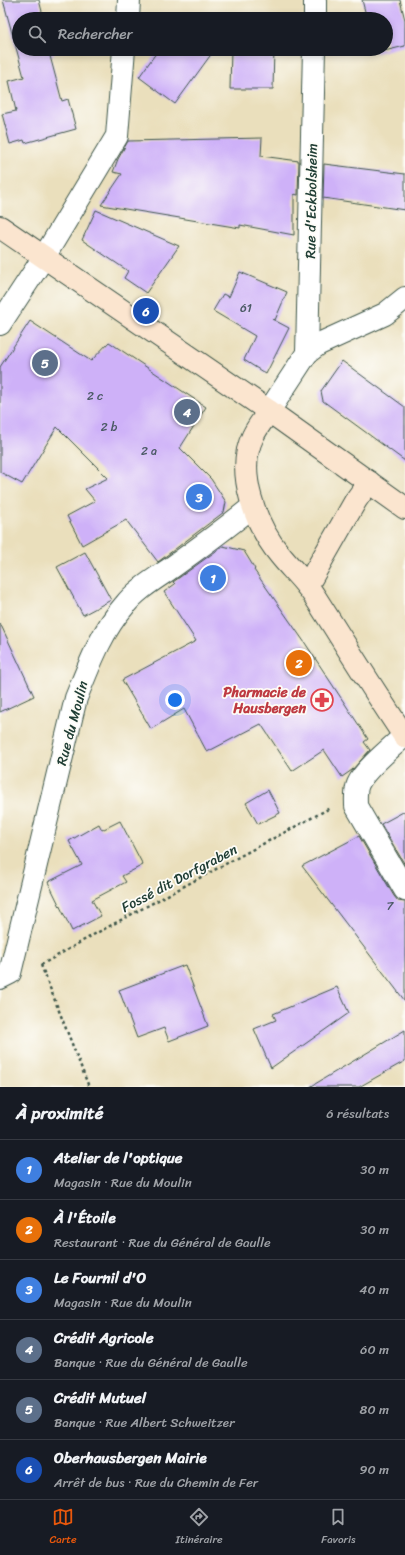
<!DOCTYPE html>
<html lang="fr">
<meta charset="utf-8">
<style>
body{margin:0;font-family:Sriracha,sans-serif;background:#242831;color:#f1f3f6}
.you{position:absolute;left:175px;top:700px;width:14px;height:14px;margin:-10px;border:3px solid #fff;border-radius:50%;background:#1a73e8;box-shadow:0 0 0 6px #1a73e833}
.badge{display:grid;place-items:center;width:26px;height:26px;border-radius:50%;background:#ea580c;color:#fff;font-size:13px;font-weight:700}
.pin{position:absolute;translate:-50% -50%;border:2px solid #fff;box-shadow:0 1px 4px #0006}
.list{margin:0;padding:0;list-style:none}
h2{display:flex;justify-content:space-between;align-items:center;height:52px;margin:0;padding:0 16px;font-size:17px}
h2 small{font-size:13px;font-weight:400;color:#9ea1a6}
.list li{display:grid;grid-template-columns:26px 1fr auto;gap:12px;align-items:center;box-sizing:border-box;height:60px;padding:0 16px;border-top:1px solid #363941}
.list b{display:block;font-size:15px;white-space:nowrap}
.list p{margin:0;font-size:13px;white-space:nowrap;color:#9ea1a6}
.list em{font-size:13px;font-style:normal;color:#9ea1a6}
.icon{flex:none;width:22px;height:22px;fill:none;stroke:currentColor;stroke-width:2;stroke-linecap:round;stroke-linejoin:round}
.map{position:relative;flex:none;width:405px;height:1087px;overflow:hidden}
.search{position:absolute;background:#171b24;box-shadow:0 2px 6px #0003;left:12px;right:12px;top:12px;height:44px;display:flex;align-items:center;gap:10px;box-sizing:border-box;padding:0 14px;border-radius:22px;color:#9ea1a6;font-size:15px}
.sheet{height:412px;background:#171b24}
nav{display:flex;justify-content:space-around;align-items:center;box-sizing:border-box;height:56px;border-top:1px solid #363941;background:#171b24;font-size:11px;color:#9ea1a6}
nav a{display:grid;justify-items:center;gap:2px}
nav .on{color:#ea580c}
.map>svg:first-child{display:block}
</style>
<div class="map">
<svg width="405" height="1087" viewBox="0 0 405 1087">
<rect width="100%" height="100%" fill="#fdfcf7"/>
<filter id="ink" filterUnits="userSpaceOnUse"><feTurbulence type="fractalNoise" baseFrequency=".025" numOctaves="2"/><feDisplacementMap in="SourceGraphic" scale="8" xChannelSelector="R" yChannelSelector="G"/><feConvolveMatrix kernelMatrix="1 2 1 2 8 2 1 2 1" color-interpolation-filters="sRGB"/></filter>
<filter id="wash" filterUnits="userSpaceOnUse"><feTurbulence type="fractalNoise" baseFrequency=".012" numOctaves="4" result="noise"/><feDisplacementMap in="SourceGraphic" scale="16" xChannelSelector="R" yChannelSelector="G"/><feGaussianBlur stdDeviation="0.9" result="paint"/><feColorMatrix in="noise" values="0 0 0 0 0 0 0 0 0 0 0 0 0 0 0 0 0 1.4 0 .05"/><feComposite in="paint" operator="in"/></filter>
<g filter="url(#wash)">
<rect width="100%" height="100%" fill="#eadfbc"/>
<g id="blocks">
<g fill="#ceb1f8">
<polygon points="3,0 39,0 44,19 19,19 19,49 52,49 54,55 50,56 62,101 68,99 76,129 25,143 24,140 10,144 2,114 16,111 9,81 24,77"/>
<polygon points="362,0 400,0 405,20 405,46 376,53 375,49 386,49 386,19 367,19"/>
<polygon points="159,49 215,49 175,104 139,77"/>
<polygon points="231,49 274,49 273,89 230,89"/>
<polygon points="262,138 261,156 299,161 298,195 294,194 294,235 240,225 240,228 101,205 122,174 113,172 118,159 128,141"/>
<polygon points="324,164 405,174 405,210 323,198"/>
<polygon points="96,210 179,246 146,293 124,278 128,271 82,240"/>
<polygon points="240,272 287,292 275,320 272,319 289,328 266,374 244,360 255,336 213,311 223,294 229,297"/>
<polygon points="30,321 91,361 109,342 206,407 180,448 211,479 226,502 224,512 158,562 126,520 82,545 67,516 95,501 85,489 108,478 57,427 22,484 0,472 0,367"/>
<polygon points="342,361 405,407 405,461 323,401 321,391"/>
<polygon points="223,546 244,551 255,569 254,570 305,643 368,739 364,742 370,750 352,770 342,777 324,750 292,771 261,724 207,752 184,709 151,729 122,680 196,641 164,592 175,584 173,582"/>
<polygon points="85,552 111,600 83,615 57,567"/>
<polygon points="0,623 34,696 0,712"/>
<polygon points="268,790 280,813 258,824 246,803"/>
<polygon points="405,811 405,865 381,824"/>
<polygon points="120,821 143,865 122,876 126,882 92,900 101,916 72,931 48,882 82,865 69,841 99,824 102,830"/>
<polygon points="359,836 394,896 398,901 405,902 405,1001 302,866"/>
<polygon points="185,965 208,1026 169,1041 164,1028 137,1038 119,990"/>
<polygon points="337,987 349,1013 271,1068 254,1029 276,1020 273,1014"/>
<polygon points="405,1030 405,1061 359,1087 310,1087"/>
</g>
</g>
</g>
<g filter="url(#ink)">
<use href="#blocks" fill-opacity="0" stroke="#3d5548" stroke-width="1"/>
<g fill="none" stroke-linecap="round" stroke-linejoin="round">
<g stroke="#3d5548" stroke-width="24">
<g id="street">
<polyline points="128,19 129,0"/>
<polyline points="315,19 315,0"/>
<polyline points="0,324 44,257 117,136 124,49"/>
<polyline points="307,353 314,49"/>
<polyline points="269,411 307,353 319,344 385,314 405,298"/>
<path d="M 404,736 C 392,747 364,770 358,784 C 355,791 356,798 356,806 L 405,890"/>
<path d="M 0,978 L 10,973 L 76,698 C 89,666 101,632 124,606 C 136,590 155,579 171,568 C 199,548 226,528 252,507"/>
</g>
</g>
<g stroke="#3d5548" stroke-width="24">
<g id="secondary">
<polyline points="0,227 269,411 405,508"/>
<path d="M 269,411 C 264,419 257,427 253,436 C 235,472 256,526 280,555 C 291,569 305,581 315,597 C 345,644 374,691 405,737"/>
<polyline points="307,586 356,500 369,482"/>
</g>
</g>
<g stroke="#3d5548" stroke-width="2.5" stroke-dasharray="3 3" stroke-linecap="butt">
<polyline points="41,965 93,935 330,808"/>
<polyline points="41,965 89,1087"/>
</g>
<use href="#street" stroke="#fff" stroke-width="22"/>
<use href="#secondary" stroke="#fbe5cf" stroke-width="22"/>
</g>
</g>
<defs>
<g id="pharmacy-ring" transform="scale(1.15)"><circle r="9.5" fill="#fdfcf7" stroke="#e0444e" stroke-width="1.5"/><path d="M-2-6h4v4h4v4h-4v4h-4v-4h-4v-4h4Z" fill="#e0444e"/></g>
</defs>
<g fill-rule="evenodd">
<use href="#pharmacy-ring" x="322" y="700"/>
</g>
<g text-anchor="middle" stroke-width="3.5" stroke-linejoin="round" paint-order="stroke">
<g font-size="12" fill="#4b5a65">
<text x="246" y="312">61</text>
<text x="95" y="400">2 c</text>
<text x="109" y="431">2 b</text>
<text x="149" y="455">2 a</text>
<text x="390" y="910">7</text>
</g>
<g font-size="14" fill="#1f3d34" stroke="#fdfcf7">
<text transform="translate(311 201) rotate(-89)" y="5">Rue d'Eckbolsheim</text>
<text transform="translate(72 723) rotate(-75)" y="5">Rue du Moulin</text>
<text transform="translate(179 878) rotate(-28)" y="5">Fossé dit Dorfgraben</text>
</g>
<g font-size="14" font-weight="bold" fill="#be3a42" stroke="#fdfcf7" text-anchor="end">
<text x="306" y="697">Pharmacie de<tspan x="306" dy="16">Hausbergen</tspan></text>
</g>
</g>
</svg>
<div class="you"></div>
<div class="pin badge" style="left:213px;top:578px;background:#3f7fe0">1</div>
<div class="pin badge" style="left:299px;top:663px;background:#e8710a">2</div>
<div class="pin badge" style="left:199px;top:497px;background:#3f7fe0">3</div>
<div class="pin badge" style="left:187px;top:412px;background:#5c6f8a">4</div>
<div class="pin badge" style="left:45px;top:363px;background:#5c6f8a">5</div>
<div class="pin badge" style="left:146px;top:311px;background:#1a4fb4">6</div>
<div class="search"><svg class="icon" aria-label="search" viewBox="0 0 24 24"><circle cx="10" cy="10" r="6"/><path d="M15 15l6 6"/></svg>Rechercher</div>
</div>
<section class="sheet">
<h2>À proximité<small>6 résultats</small></h2>
<ul class="list">
<li><span class="badge" style="background:#3f7fe0">1</span><div><b>Atelier de l'optique</b><p>Magasin · Rue du Moulin</p></div><em>30 m</em></li>
<li><span class="badge" style="background:#e8710a">2</span><div><b>À l'Étoile</b><p>Restaurant · Rue du Général de Gaulle</p></div><em>30 m</em></li>
<li><span class="badge" style="background:#3f7fe0">3</span><div><b>Le Fournil d'O</b><p>Magasin · Rue du Moulin</p></div><em>40 m</em></li>
<li><span class="badge" style="background:#5c6f8a">4</span><div><b>Crédit Agricole</b><p>Banque · Rue du Général de Gaulle</p></div><em>60 m</em></li>
<li><span class="badge" style="background:#5c6f8a">5</span><div><b>Crédit Mutuel</b><p>Banque · Rue Albert Schweitzer</p></div><em>80 m</em></li>
<li><span class="badge" style="background:#1a4fb4">6</span><div><b>Oberhausbergen Mairie</b><p>Arrêt de bus · Rue du Chemin de Fer</p></div><em>90 m</em></li>
</ul>
</section>
<nav>
<a class="on"><svg class="icon" aria-label="map" viewBox="0 0 24 24"><path d="M3 6l6-2 6 2 6-2v14l-6 2-6-2-6 2zM9 4v14M15 6v14"/></svg>Carte</a>
<a><svg class="icon" aria-label="directions" viewBox="0 0 24 24"><path d="M12 3l9 9-9 9-9-9zM9 14v-3h6M13 9l2 2-2 2"/></svg>Itinéraire</a>
<a><svg class="icon" aria-label="saved" viewBox="0 0 24 24"><path d="M7 4h10v16l-5-4-5 4z"/></svg>Favoris</a>
</nav>
